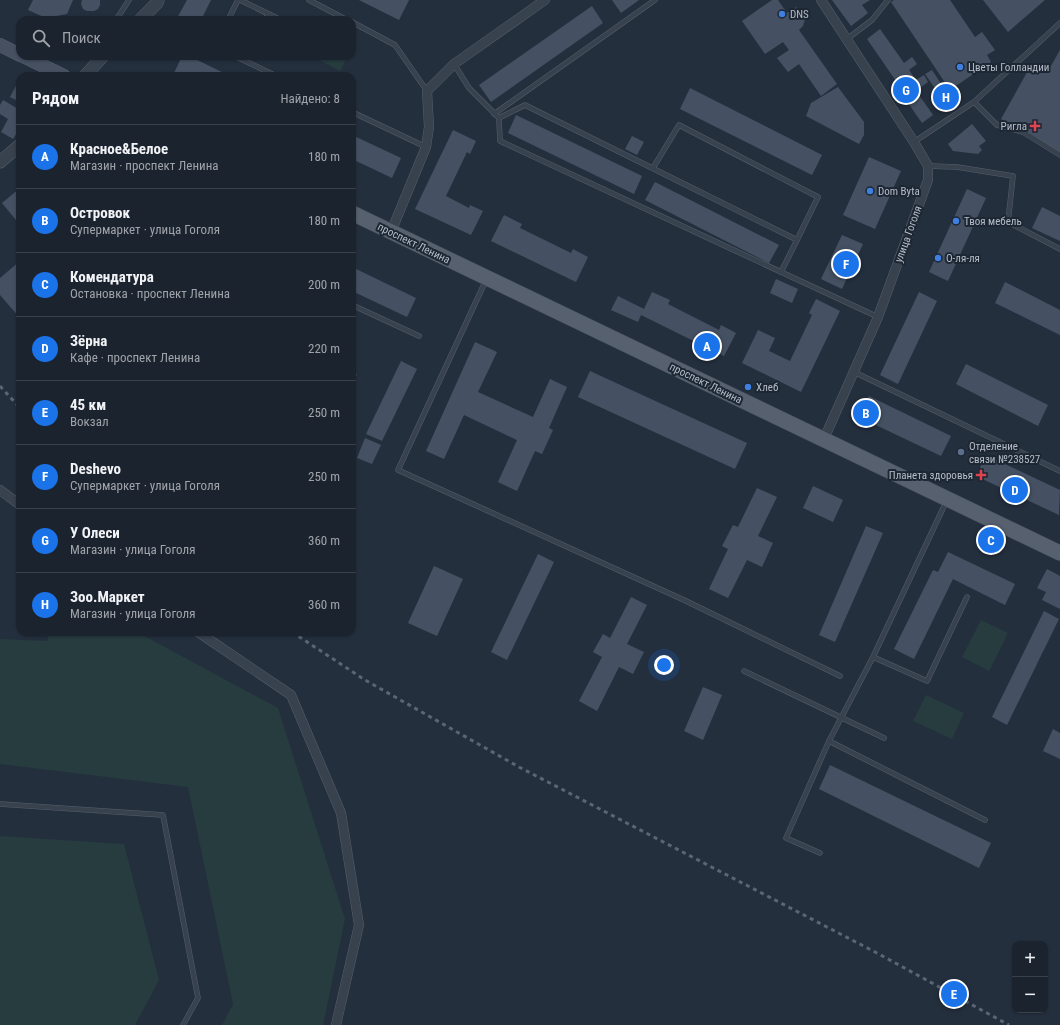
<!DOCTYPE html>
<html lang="ru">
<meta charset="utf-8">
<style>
body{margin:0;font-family:"Roboto Condensed",sans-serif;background:#282f3a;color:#f1f3f6}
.controls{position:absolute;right:12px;bottom:12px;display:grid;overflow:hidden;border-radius:8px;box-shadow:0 1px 3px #0004}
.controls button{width:36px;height:36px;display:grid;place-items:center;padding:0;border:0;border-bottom:1px solid #39404a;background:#1b232e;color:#f1f3f6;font:20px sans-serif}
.you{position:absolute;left:664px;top:665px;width:14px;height:14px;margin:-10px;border:3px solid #fff;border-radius:50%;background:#1a73e8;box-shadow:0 0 0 6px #1a73e833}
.badge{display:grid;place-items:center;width:26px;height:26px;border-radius:50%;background:#1a73e8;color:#fff;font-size:13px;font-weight:700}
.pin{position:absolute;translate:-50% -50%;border:2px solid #fff;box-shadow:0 1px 4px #0006}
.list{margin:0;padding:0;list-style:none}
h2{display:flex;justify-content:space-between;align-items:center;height:52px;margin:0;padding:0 16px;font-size:17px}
h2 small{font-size:13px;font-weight:400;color:#a0a4aa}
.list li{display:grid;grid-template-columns:26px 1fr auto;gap:12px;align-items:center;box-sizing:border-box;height:64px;padding:0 16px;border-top:1px solid #39404a}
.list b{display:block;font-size:15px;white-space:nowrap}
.list p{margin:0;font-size:13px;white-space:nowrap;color:#a0a4aa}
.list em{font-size:13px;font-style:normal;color:#a0a4aa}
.icon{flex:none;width:22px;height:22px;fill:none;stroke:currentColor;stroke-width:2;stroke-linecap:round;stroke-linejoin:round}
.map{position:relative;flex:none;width:1060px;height:1025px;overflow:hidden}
.search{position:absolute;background:#1b232e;box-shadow:0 1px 3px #0004;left:16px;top:16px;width:340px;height:44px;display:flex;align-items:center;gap:10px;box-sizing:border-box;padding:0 14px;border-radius:12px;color:#a0a4aa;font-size:15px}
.panel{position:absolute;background:#1b232e;box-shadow:0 1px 3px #0004;left:16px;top:72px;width:340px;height:564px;border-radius:12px}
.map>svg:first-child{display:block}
</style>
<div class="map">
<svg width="1060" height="1025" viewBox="0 0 1060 1025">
<rect width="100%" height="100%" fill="#242f3e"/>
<g fill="#263c3f">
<polygon points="312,56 348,56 340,71"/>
<polygon points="981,620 1008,633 989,671 962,657"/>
<polygon points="49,632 137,632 278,708 345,919 323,1025 222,1025 233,1004 188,787 0,764 0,639 47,641"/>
<polygon points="926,695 964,713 952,739 913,721"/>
<polygon points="0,836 124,844 159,980 135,1025 0,1025"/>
</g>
<g fill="#455162">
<polygon points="33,0 73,0 67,14 46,18 28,10"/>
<polygon points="82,0 100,0 100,5 98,9 94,11 87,11 83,9 81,4"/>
<polygon points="187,0 211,0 201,20 176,20"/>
<polygon points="359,0 409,0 399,20"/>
<polygon points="612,0 639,0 621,13"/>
<polygon points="772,0 778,0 787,13 796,7 805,19 803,26 799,30 837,84 821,96 799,64 788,72 777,58 789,50 783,42 765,54 742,21"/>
<polygon points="832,0 870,0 862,5 868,13 851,26"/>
<polygon points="894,0 950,0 975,37 982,32 995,50 987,55 991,62 950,90 891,2"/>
<polygon points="983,0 1045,0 1008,32"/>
<polygon points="592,6 603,23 491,102 479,85"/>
<polygon points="880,29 904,63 912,57 917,64 909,70 916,80 924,75 928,82 907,97 867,39"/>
<polygon points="1060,50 1060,152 1001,119 1031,65 1047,73"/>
<polygon points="182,56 189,56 230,76 181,76 174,73"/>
<polygon points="932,70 951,99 945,103 925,74"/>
<polygon points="18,82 20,83 20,102 10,97"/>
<polygon points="838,87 864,122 864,135 859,144 806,116 811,103"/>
<polygon points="690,88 822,155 812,175 680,109"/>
<polygon points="919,95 933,115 922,123 908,103"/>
<polygon points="3,100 20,110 20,128 13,139 1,132 8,119 0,114 0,105"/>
<polygon points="516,115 642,176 634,194 508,133"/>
<polygon points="972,124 986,141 979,146 982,150 978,154 953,151 948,144"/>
<polygon points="453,130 476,141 470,154 467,152 446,196 469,208 470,205 483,211 471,235 415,209"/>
<polygon points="352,135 401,158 392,178 352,159"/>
<polygon points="632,136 644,142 637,155 625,149"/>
<polygon points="869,157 901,171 875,229 843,215"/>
<polygon points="655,182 779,245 769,263 645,200"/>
<polygon points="20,188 20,225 2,203"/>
<polygon points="967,189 986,198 948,281 929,272"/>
<polygon points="1042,207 1060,216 1060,241 1032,228"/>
<polygon points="504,215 522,224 520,228 571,253 573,249 588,257 576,282 491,241"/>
<polygon points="842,235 863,244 842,289 821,279"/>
<polygon points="20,261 20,318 0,295 0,278"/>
<polygon points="352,267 416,298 407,317 352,291"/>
<polygon points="776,279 798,289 792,303 770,293"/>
<polygon points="1005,282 1060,310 1060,335 995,303"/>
<polygon points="652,292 670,300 668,304 719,330 721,325 736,333 724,356 641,315 638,322 611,310 618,296 644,309"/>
<polygon points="919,292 937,301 898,384 880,375"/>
<polygon points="816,299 840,311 801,392 742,363 758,330 775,338 769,351 790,361 812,315 809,313"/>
<polygon points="475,342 497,352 478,392 533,417 550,379 567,387 549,428 553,430 542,454 535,451 517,491 498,482 517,440 464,415 444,459 426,451"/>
<polygon points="401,361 417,369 382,441 366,434"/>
<polygon points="966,364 1048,405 1038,426 956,384"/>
<polygon points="590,371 747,443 735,469 578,397"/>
<polygon points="352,372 357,374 352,386"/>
<polygon points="869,396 951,436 941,456 859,417"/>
<polygon points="365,438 381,445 372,464 357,458"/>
<polygon points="986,455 1060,490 1059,515 976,476"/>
<polygon points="813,486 843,500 833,522 803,508"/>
<polygon points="757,488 777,497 758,536 773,543 762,567 747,560 728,598 709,589 728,549 722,546 733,525 738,527"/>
<polygon points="866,526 883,533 835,642 819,635"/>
<polygon points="948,552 1015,584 1005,605 953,579 914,659 894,649 933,570 938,572"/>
<polygon points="538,554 554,562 507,660 491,652"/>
<polygon points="434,566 463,579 437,636 408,623"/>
<polygon points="1047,569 1060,576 1060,609 1042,600 1046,592 1037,588"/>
<polygon points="631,597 647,605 627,644 644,652 633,674 619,667 597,711 579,701 602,657 593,652 603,634 610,638"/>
<polygon points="1044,611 1059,619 1007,725 992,717"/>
<polygon points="703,687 722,695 703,740 684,731"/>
<polygon points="1053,729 1060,733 1060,759 1043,751"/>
<polygon points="830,765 991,843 979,868 819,789"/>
</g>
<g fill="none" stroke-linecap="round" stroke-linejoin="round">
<g stroke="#565f6c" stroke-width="5.5">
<g id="service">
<polyline points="240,0 281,20"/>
<polyline points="309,0 347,20"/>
<polyline points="116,20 129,0"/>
<polyline points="228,20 238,0"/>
<polyline points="265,20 268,14"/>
<polyline points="352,22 395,45 427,91"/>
<polyline points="847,39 872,20 888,0"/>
<polyline points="235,56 276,76"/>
<polyline points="454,64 469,88 499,118 500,141 781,272"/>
<polyline points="974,102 1060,23"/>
<polyline points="352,112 426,147"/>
<polyline points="494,114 655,0"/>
<polyline points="499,118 525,105 797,240 781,272 878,317"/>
<polyline points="914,142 974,102 997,125 1023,132 1060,155"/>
<polyline points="928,166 957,167 1013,176 1008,222 1060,249"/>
<polyline points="653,168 679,125 818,197 797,240"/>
<polyline points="486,280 398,470 684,600 840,676"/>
<polyline points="352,305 419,336"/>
<polyline points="854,372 1060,471"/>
<polyline points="873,657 927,681 967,597"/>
<polyline points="744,671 884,738"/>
<polyline points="829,741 985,820"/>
<polyline points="0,804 163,815 198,998 183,1025"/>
<polyline points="820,853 786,838 829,741 873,657 946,502"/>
</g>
</g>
<g stroke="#565f6c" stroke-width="10">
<g id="minor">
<polyline points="821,0 914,142 928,166 928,180 878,317 824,439"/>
<polyline points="391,232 426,147 429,127 427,91 454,64 545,0"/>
<polyline points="0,490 20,505"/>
<polyline points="198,632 291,695 341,813 359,925 336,1025"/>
</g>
</g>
<g stroke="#565f6c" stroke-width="13">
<g id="tertiary">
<polyline points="140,20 157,3 158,0"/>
<polyline points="85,76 103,56"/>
<polyline points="0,162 20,145"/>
</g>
</g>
<g stroke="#565f6c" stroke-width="14">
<g id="secondary">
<polyline points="0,45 20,55"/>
<polyline points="23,56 64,76"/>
</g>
</g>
<g stroke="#414a57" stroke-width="16">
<polyline id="primary" points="352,213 1060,553"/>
</g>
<use href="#service" stroke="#38414e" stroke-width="4.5"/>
<use href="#minor" stroke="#38414e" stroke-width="9"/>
<use href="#tertiary" stroke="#38414e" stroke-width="12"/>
<use href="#secondary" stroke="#465061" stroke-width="13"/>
<use href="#primary" stroke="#56606e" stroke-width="15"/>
<g stroke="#5a6575" stroke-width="3" stroke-dasharray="4 4" stroke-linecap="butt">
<polyline points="0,386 20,408"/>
<polyline points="292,632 365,680 519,767 877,953 1009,1025"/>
</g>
</g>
<g fill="#3f7fe0" stroke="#1d2633" stroke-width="1.5">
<circle cx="782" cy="14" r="4"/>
<circle cx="960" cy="67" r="4"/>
<circle cx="870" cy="191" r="4"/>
<circle cx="956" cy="221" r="4"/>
<circle cx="938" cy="258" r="4"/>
<circle cx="748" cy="387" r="4"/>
</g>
<g fill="#e0444e" stroke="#1d2633" stroke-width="1.5">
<path d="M1033 120h4v4h4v4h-4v4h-4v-4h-4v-4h4z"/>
<path d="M979 469h4v4h4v4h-4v4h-4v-4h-4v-4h4z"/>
</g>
<circle fill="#5c6f8a" stroke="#1d2633" stroke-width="1.5" cx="961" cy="452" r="4"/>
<g text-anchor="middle" stroke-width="4" stroke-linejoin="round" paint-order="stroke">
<g font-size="11" fill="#b4bcc9" stroke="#1d2633" text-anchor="start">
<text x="790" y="18">DNS</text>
<text x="968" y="71">Цветы Голландии</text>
<text x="1027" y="130" text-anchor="end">Ригла</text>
<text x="878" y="195">Dom Byta</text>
<text x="964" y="225">Твоя мебель</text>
<text x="946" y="262">О-ля-ля</text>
<text x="756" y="391">Хлеб</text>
<text x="969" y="450">Отделение<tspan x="969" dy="13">связи №238527</tspan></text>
<text x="973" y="479" text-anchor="end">Планета здоровья</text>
</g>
<g font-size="11" fill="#b4bcc9" stroke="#1d2633">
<text transform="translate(908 234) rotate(-70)" y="4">улица Гоголя</text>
<text transform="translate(414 243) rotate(26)" y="4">проспект Ленина</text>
<text transform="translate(706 383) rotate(26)" y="4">проспект Ленина</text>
</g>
</g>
</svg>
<div class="controls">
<button>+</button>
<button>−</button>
</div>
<div class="you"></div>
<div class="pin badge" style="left:707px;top:346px">A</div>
<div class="pin badge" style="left:866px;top:413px">B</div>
<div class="pin badge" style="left:991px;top:540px">C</div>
<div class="pin badge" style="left:1015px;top:490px">D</div>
<div class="pin badge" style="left:954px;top:994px">E</div>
<div class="pin badge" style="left:846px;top:264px">F</div>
<div class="pin badge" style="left:906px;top:90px">G</div>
<div class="pin badge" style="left:946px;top:97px">H</div>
<div class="search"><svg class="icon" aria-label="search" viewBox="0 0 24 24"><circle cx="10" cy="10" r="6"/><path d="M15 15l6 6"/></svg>Поиск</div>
<section class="panel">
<h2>Рядом<small>Найдено: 8</small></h2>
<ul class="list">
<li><span class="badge">A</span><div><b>Красное&amp;Белое</b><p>Магазин · проспект Ленина</p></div><em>180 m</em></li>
<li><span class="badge">B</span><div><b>Островок</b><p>Супермаркет · улица Гоголя</p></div><em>180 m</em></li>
<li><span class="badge">C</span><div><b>Комендатура</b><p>Остановка · проспект Ленина</p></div><em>200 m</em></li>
<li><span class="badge">D</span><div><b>Зёрна</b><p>Кафе · проспект Ленина</p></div><em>220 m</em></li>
<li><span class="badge">E</span><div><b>45 км</b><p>Вокзал</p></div><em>250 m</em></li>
<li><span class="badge">F</span><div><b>Deshevo</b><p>Супермаркет · улица Гоголя</p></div><em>250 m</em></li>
<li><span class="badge">G</span><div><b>У Олеси</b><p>Магазин · улица Гоголя</p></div><em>360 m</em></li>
<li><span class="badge">H</span><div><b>Зоо.Маркет</b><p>Магазин · улица Гоголя</p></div><em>360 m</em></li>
</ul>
</section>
</div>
